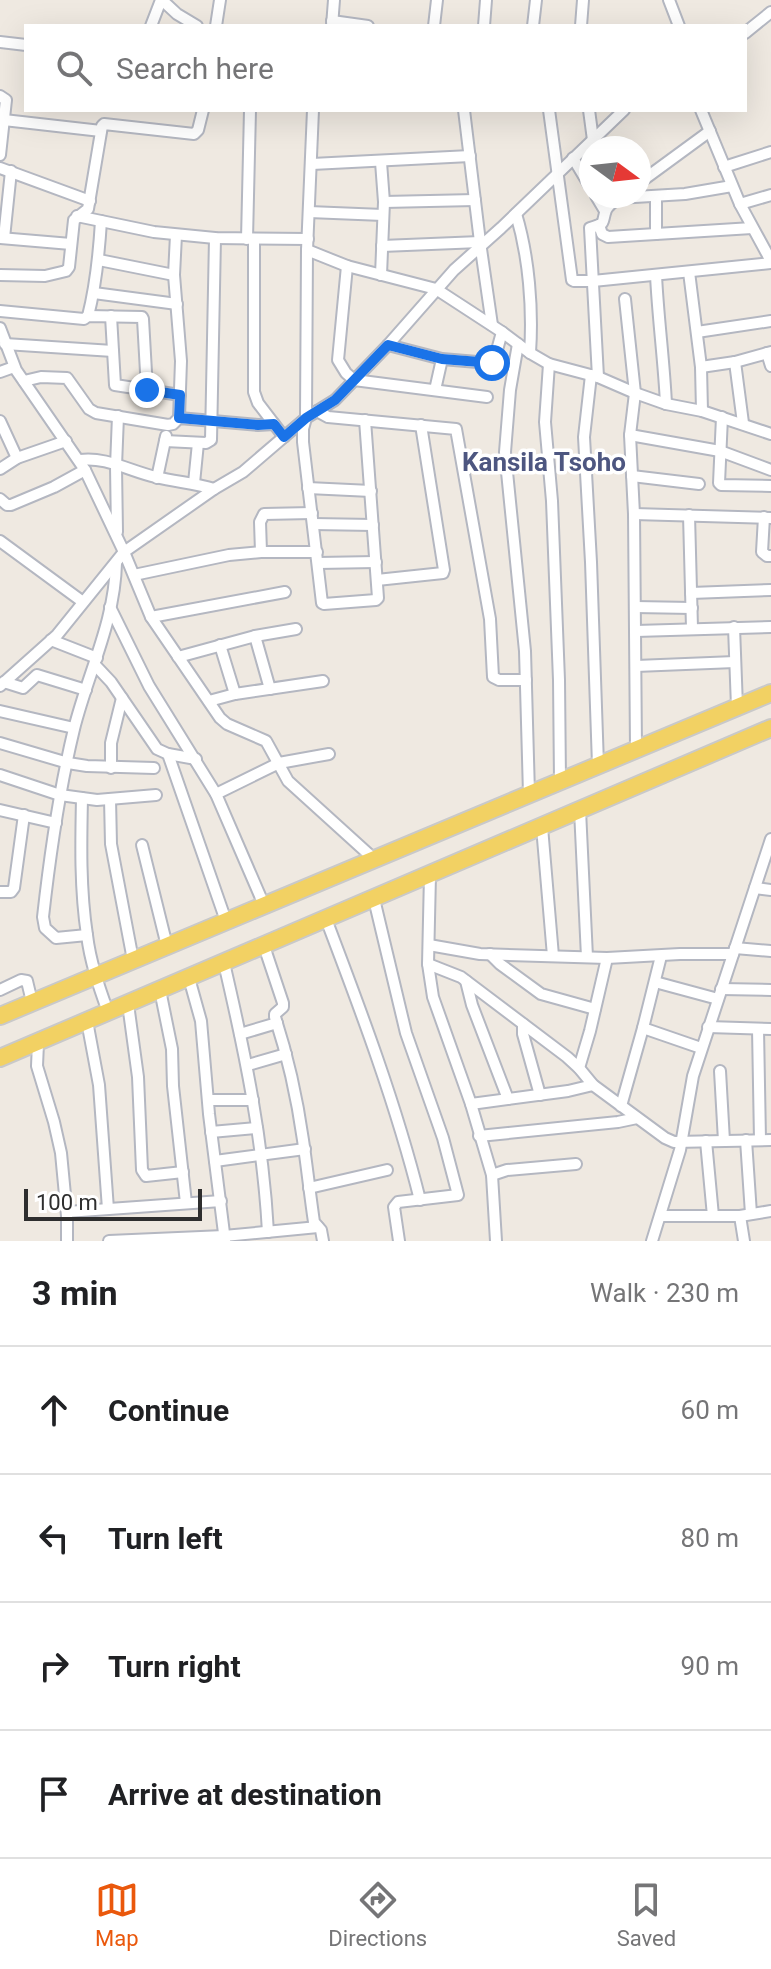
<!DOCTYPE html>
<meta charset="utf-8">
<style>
body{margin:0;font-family:Roboto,sans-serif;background:#f2f2f2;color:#202124}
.compass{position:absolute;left:579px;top:136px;width:72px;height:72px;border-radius:50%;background:#fff;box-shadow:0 8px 32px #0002;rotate:105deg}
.scale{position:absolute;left:24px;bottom:20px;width:178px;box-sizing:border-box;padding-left:8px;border:4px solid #2e2e2e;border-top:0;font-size:22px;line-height:28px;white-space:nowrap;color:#2e2e2e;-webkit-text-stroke:6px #fff;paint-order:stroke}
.stop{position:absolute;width:24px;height:24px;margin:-18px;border:6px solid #1a73e8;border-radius:50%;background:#fff}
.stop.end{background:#1a73e8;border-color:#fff;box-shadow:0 2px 8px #0008}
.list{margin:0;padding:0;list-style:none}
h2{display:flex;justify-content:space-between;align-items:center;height:104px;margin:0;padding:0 32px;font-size:34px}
h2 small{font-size:26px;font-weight:400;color:#757577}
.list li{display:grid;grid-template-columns:52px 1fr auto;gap:24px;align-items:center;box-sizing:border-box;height:128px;padding:0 32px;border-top:2px solid #e0e0e0}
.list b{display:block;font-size:30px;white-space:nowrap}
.list em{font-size:26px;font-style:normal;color:#757577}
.icon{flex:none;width:44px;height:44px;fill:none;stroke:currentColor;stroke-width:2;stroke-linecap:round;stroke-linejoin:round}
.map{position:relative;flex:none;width:771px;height:1241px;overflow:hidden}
.search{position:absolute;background:#fff;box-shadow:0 8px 32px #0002;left:24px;right:24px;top:24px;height:88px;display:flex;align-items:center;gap:20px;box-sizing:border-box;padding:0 28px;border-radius:0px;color:#757577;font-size:30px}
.sheet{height:616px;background:#fff}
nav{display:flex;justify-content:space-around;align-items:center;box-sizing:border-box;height:112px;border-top:2px solid #e0e0e0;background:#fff;font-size:22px;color:#757577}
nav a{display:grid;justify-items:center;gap:4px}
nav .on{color:#ea580c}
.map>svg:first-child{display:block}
</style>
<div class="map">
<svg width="771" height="1241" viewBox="0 0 771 1241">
<rect width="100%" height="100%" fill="#efe9e1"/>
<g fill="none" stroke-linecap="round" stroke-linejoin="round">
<g stroke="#b4b7c1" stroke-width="14">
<g id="minor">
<polyline points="162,0 177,14 197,26"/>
<polyline points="669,0 679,26"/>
<polyline points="332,21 368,26"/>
<polyline points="151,26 161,0"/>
<polyline points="216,26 220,0"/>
<polyline points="332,26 334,0"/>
<polyline points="434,26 437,0"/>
<polyline points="484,26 486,0"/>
<polyline points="533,26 536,0"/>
<polyline points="581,26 583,0"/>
<polyline points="745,33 771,12"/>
<polyline points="0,42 26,45"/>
<polyline points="0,96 6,100 0,155"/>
<polyline points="313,110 307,250 306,418 303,429 303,442 322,603 324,604 376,600 378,598 365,420"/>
<polyline points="464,110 480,242 492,325"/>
<polyline points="549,110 572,280 574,281 593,281 771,263"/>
<polyline points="589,110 593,140"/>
<polyline points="701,110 740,204 771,261"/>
<polyline points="4,120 101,131"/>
<polyline points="573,158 591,188"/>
<polyline points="312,164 470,156"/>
<polyline points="724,167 771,152"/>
<polyline points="0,168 90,201"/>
<polyline points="639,183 710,131"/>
<polyline points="596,196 605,211"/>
<polyline points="656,197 656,234"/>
<polyline points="618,198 685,194 732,186"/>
<polyline points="384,202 475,200"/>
<polyline points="740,204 771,195"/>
<polyline points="309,212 383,215"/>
<path d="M 516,214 C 529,257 533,309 530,353"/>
<polyline points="77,216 154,232 215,238 308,239"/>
<polyline points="599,225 602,234 608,237 752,228"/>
<polyline points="176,235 174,275 181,361 179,418"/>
<polyline points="0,238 71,244"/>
<polyline points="4,238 11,171"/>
<polyline points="247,239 250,110"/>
<polyline points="254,239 254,392 258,403 284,437"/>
<polyline points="382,246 480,242"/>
<polyline points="307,250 347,266 436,289 502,332 530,353 549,364 598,377 635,393 666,404 702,411 771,434"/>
<polyline points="99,260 174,275"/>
<polyline points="347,266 338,360 346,373 354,380 487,397"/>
<polyline points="689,272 701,367 702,411"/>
<polyline points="0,275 45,276 66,271 69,267 74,220 88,209 102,126 104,124 194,134 198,130 203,110"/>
<polyline points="381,275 384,202 381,162"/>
<path d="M 656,275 C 658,318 664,361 666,404"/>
<polyline points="94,293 177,304"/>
<polyline points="625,299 635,393 630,435 634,514 636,749"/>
<polyline points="0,311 84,319 88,316 142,317 143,319 147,390"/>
<path d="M 88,316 C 96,285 99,254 101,221"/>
<polyline points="111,316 115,385 180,395"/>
<polyline points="0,328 16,370 85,470 124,552 151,617 220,718 227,724 266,741 288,781 374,859"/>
<polyline points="697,332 771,321"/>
<polyline points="5,344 113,351"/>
<polyline points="518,344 510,390 505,452 525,651 529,794"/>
<polyline points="388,345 442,359 489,363 494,361 502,332"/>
<polyline points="767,353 771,366"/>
<polyline points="735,362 743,423"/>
<polyline points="549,364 545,422 552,501 559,680 560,781"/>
<polyline points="701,367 735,362 771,352"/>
<polyline points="0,372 14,367"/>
<polyline points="591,375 584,437 591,562 598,765"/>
<path d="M 598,377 L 590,228 C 607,223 601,224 606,210 C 609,204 616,200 621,196"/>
<polyline points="24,381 41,377 67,378 89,409 96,413 168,425 173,424 179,418 258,425 274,424"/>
<polyline points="435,390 442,359"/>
<polyline points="317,411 328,417 456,429 490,619 493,677 499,680 526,680"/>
<polyline points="722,417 719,483 721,485 771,486"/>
<polyline points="0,421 17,458"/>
<polyline points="630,435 720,451 771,470"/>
<polyline points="165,441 206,443 211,440 215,238"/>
<path d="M 80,460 C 105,456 132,472 156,477 C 176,482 195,483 214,489"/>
<polyline points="0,469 17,458 66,441"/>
<polyline points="632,476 699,484"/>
<polyline points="157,478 166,436"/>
<polyline points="194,483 198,443"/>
<polyline points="308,488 371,491"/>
<polyline points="0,499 7,505 11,505 54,487 85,470"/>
<polyline points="634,514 771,518"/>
<polyline points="689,515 692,628"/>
<polyline points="764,517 762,552 767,556 771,556"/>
<polyline points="313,524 373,525"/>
<polyline points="117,532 116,466 118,416"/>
<polyline points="0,541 83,602"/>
<polyline points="261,552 260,522 264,514 312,513"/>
<polyline points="318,563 376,562"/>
<polyline points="134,575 229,555 261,552 317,552"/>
<polyline points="377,580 443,573 444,570 421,425"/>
<polyline points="691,593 771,590"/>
<polyline points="110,607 149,686 216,794 264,905"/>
<polyline points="635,607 692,608"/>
<polyline points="151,617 285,592"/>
<polyline points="734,627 737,707"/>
<polyline points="636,631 771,627"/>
<polyline points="255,636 270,689"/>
<polyline points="51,640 97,658"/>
<polyline points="220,645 235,694"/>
<polyline points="178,657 255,636 296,629"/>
<polyline points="95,665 111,682 157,749 168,754 196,759"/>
<polyline points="636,666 735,662"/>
<polyline points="4,682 23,688 37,675 86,690"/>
<polyline points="0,686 57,635 124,552 214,489 243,472 306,418 335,400 388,345 454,270 501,228 624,110"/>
<polyline points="209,701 235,694 323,681"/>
<polyline points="0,711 74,728"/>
<polyline points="0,743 68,763 87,766 154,768"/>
<polyline points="168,754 226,921"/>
<polyline points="111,768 111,743 122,698"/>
<polyline points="0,775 60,795 97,800 156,795"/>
<polyline points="216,794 279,763 329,754"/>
<path d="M 82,798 C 81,843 80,889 87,935 C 90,961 99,987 108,1012"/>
<polyline points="110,799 111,844 133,960"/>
<polyline points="0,810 56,823"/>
<polyline points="580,810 587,957"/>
<polyline points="542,827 553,956"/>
<polyline points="142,845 167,946"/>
<polyline points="430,875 428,964 433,997 471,1104 492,1175 496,1241"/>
<polyline points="755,888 771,890"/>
<polyline points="0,892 11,892 14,888 24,815"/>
<polyline points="374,899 406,1033 443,1138 458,1195 398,1202 394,1207 399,1241"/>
<path d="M 326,919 C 361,1011 396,1104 420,1200"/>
<path d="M 87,935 L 56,938 L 45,928 L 43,917 C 50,854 59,791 74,729 C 88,673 115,621 116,563"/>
<polyline points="429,945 480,954 607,958 680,954 733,954"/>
<path d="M 264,946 L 283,1003 L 283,1007 L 275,1014 L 275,1017 C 288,1057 297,1098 303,1140 C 307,1167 310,1195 314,1222 L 321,1230 L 323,1241"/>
<polyline points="735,948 771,951"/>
<polyline points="490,954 500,964 541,994 595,1009"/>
<path d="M 224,963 C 245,1053 263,1139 268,1232"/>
<polyline points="428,964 461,977 567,1057 579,1068 593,1085 665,1138 674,1142 771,1140"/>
<polyline points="189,978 201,1021 209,1114 225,1241"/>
<polyline points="466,981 472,1005 508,1099"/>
<polyline points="655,982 718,999"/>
<polyline points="721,989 771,990"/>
<polyline points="0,990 21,980 27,981 32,1002"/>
<polyline points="160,990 172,1049 173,1086 186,1203"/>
<polyline points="128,1004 138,1077 142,1170 146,1176 183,1172"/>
<polyline points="87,1021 99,1085 108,1209"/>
<polyline points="523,1024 523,1034 540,1095"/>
<polyline points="708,1027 771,1029"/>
<polyline points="643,1028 701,1048"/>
<polyline points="758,1029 760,1140"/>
<polyline points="240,1034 277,1023"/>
<polyline points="38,1043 37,1066 54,1122 61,1153 67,1216 67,1241"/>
<polyline points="248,1065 286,1054"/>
<polyline points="579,1068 590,1031 607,958"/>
<polyline points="720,1071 724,1141"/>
<polyline points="208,1100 253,1100"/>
<polyline points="471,1104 568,1091 593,1085"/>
<polyline points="621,1106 643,1028 661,956"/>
<polyline points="211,1132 257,1128"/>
<polyline points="479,1136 618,1122 637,1118"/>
<polyline points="746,1140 751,1214"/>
<polyline points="706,1141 713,1216"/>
<polyline points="215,1161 305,1149"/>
<polyline points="492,1175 507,1170 576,1164"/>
<polyline points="309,1188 387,1170"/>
<polyline points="67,1212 221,1201"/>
<polyline points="660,1216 740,1216 771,1211"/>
<polyline points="740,1216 744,1241"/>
<polyline points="109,1241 224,1236 318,1227"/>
<polyline points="652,1241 680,1150 693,1076 771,839"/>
</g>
</g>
<g stroke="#c9c9c9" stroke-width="20">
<g id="primary">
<polyline points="0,1016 771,693"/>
<polyline points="0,1058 771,728"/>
</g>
</g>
<use href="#minor" stroke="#fff" stroke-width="10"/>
<use href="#primary" stroke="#f2d163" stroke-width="16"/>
</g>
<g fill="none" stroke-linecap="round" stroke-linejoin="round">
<polyline stroke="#1a73e8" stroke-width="10" points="147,390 180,395 179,418 258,425 274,424 284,437 306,418 335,400 388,345 442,359 492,363"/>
</g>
<g text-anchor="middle" stroke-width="7" stroke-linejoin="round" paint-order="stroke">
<g font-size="26" font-weight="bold" fill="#4d5680" stroke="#fff">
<text x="544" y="471">Kansila Tsoho</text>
</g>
</g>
</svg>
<svg class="compass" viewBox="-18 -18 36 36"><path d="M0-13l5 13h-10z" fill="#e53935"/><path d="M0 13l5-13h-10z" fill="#757577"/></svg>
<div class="scale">100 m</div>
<div class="stop" style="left:492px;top:363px"></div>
<div class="stop end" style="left:147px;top:390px"></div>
<div class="search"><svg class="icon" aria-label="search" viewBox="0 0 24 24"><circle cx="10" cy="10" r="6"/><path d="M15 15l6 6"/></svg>Search here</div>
</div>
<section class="sheet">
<h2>3 min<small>Walk · 230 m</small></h2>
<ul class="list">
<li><svg class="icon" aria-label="ahead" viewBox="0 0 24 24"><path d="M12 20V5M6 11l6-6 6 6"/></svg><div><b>Continue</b></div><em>60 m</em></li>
<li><svg class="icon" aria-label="left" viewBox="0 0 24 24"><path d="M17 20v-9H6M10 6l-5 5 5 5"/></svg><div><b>Turn left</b></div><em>80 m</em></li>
<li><svg class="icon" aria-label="right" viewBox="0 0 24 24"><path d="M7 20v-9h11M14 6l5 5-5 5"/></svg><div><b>Turn right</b></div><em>90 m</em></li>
<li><svg class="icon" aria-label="arrive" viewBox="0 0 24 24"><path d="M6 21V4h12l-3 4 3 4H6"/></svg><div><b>Arrive at destination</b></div></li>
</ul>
</section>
<nav>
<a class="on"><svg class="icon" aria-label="map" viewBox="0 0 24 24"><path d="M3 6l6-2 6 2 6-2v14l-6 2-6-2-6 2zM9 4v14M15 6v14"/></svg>Map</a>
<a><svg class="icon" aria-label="directions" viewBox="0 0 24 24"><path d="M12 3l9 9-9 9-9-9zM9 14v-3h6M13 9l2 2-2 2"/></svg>Directions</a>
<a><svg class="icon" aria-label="saved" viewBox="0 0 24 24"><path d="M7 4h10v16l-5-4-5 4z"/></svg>Saved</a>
</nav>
